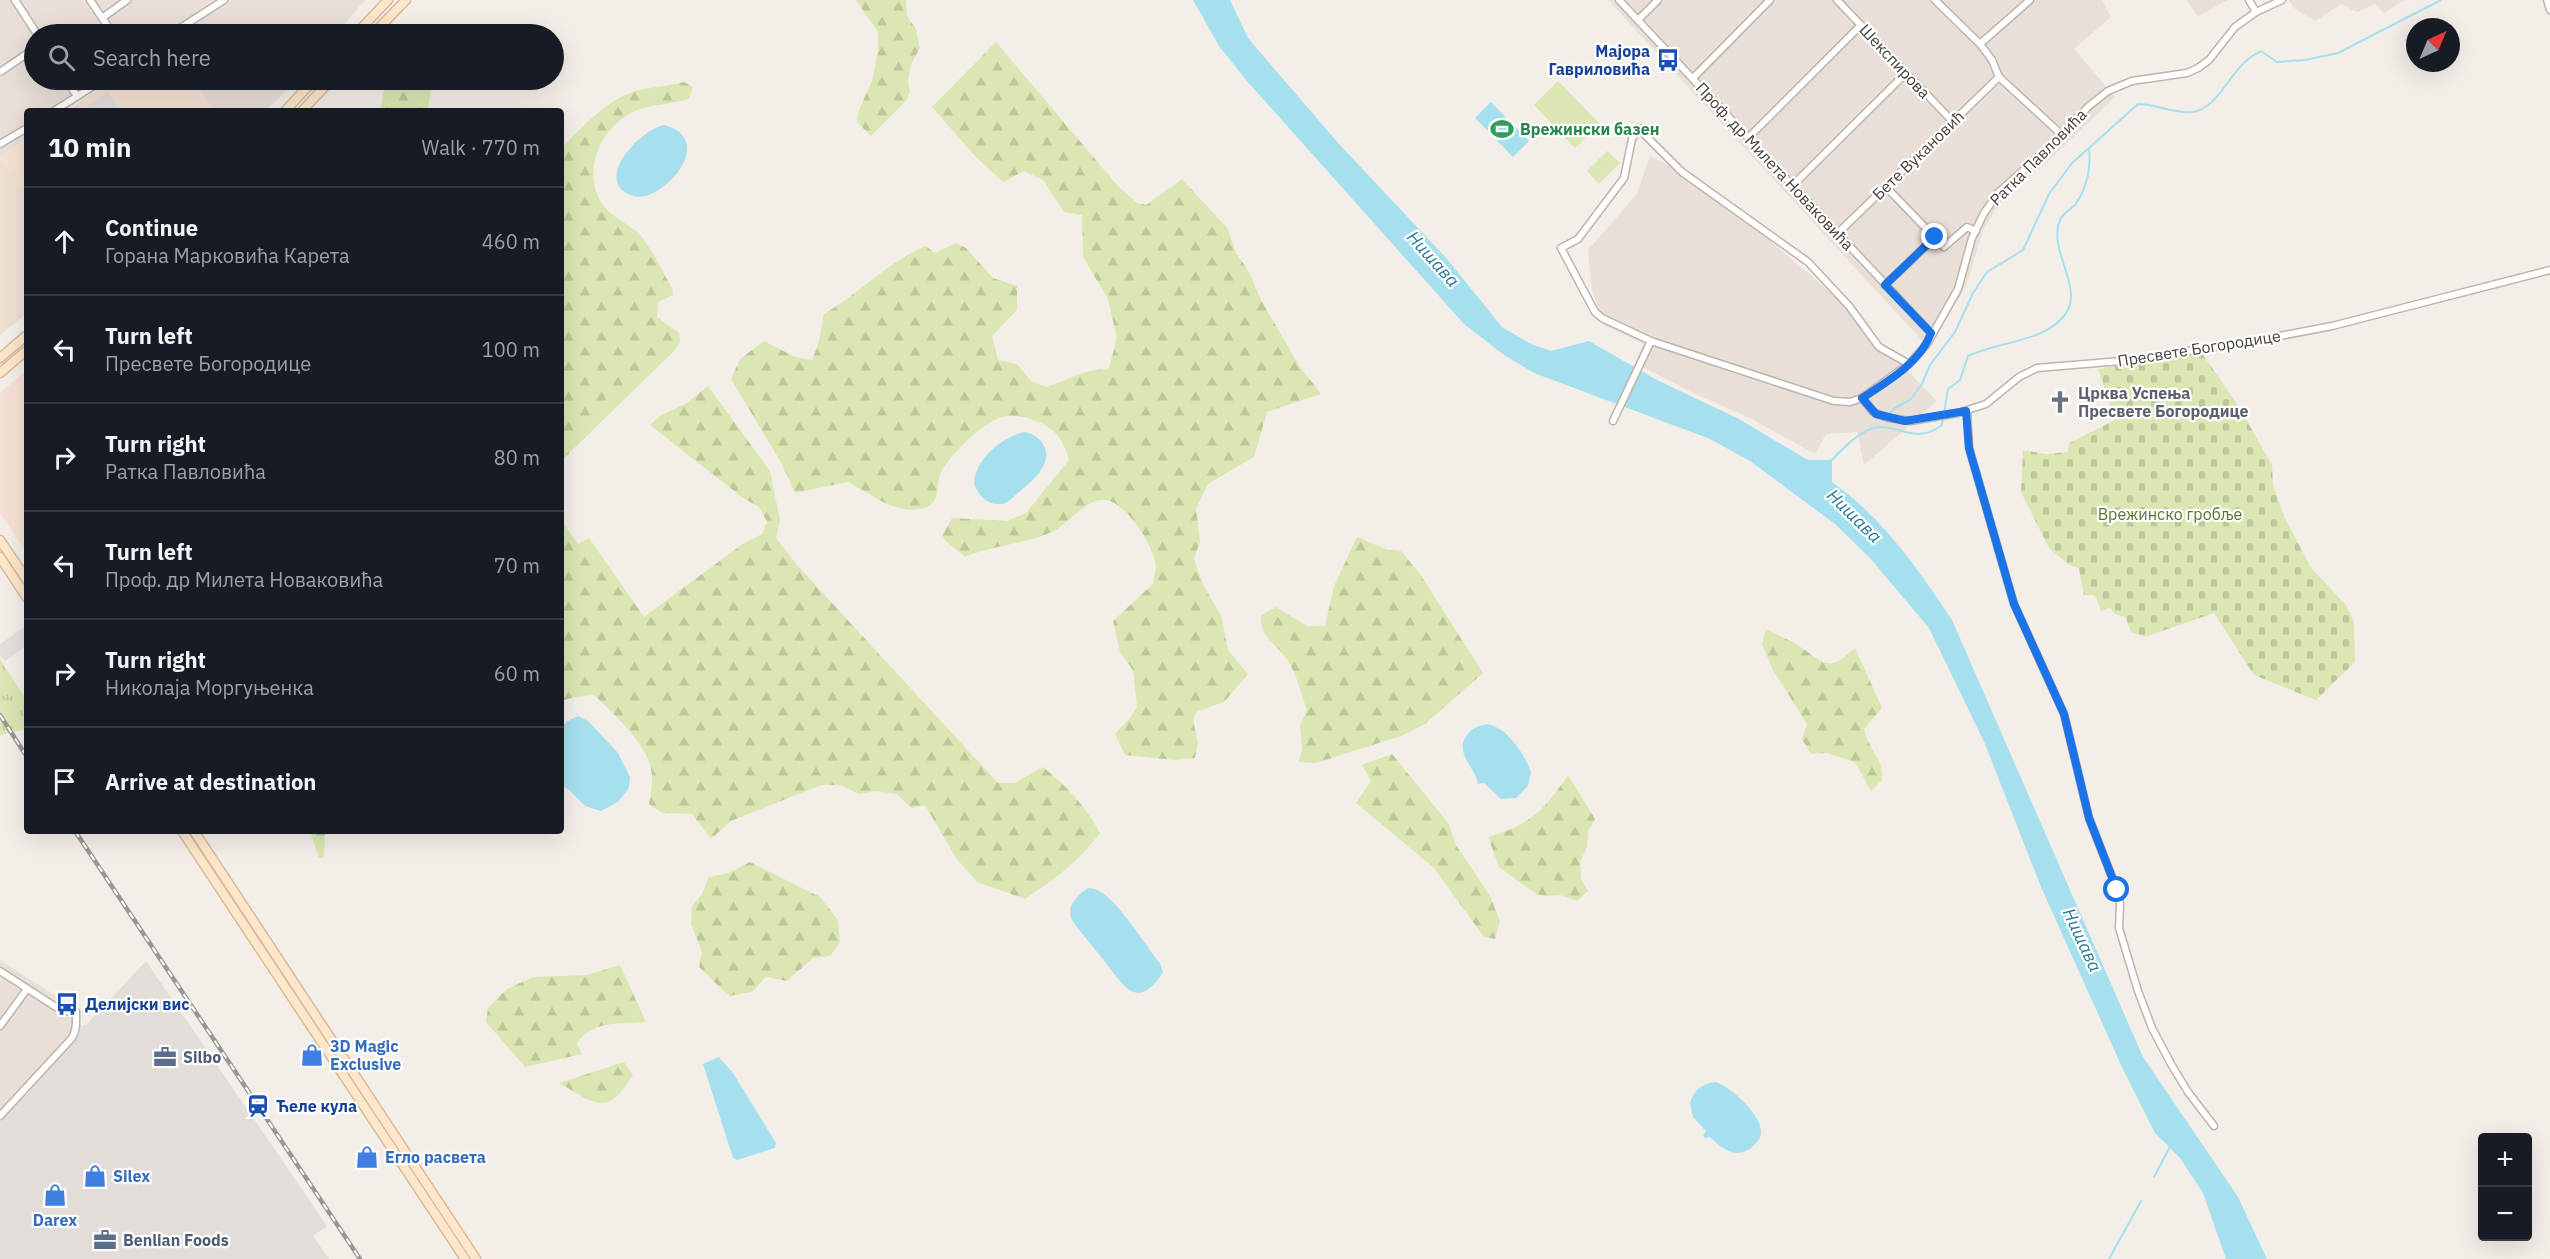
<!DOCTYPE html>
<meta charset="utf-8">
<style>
body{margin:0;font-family:"IBM Plex Sans",sans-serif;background:#242831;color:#f1f3f6}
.controls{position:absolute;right:18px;bottom:18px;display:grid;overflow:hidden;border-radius:6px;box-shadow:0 6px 24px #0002}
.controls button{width:54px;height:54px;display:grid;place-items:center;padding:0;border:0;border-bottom:2px solid #363941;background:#171b24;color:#f1f3f6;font:30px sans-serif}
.compass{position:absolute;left:2406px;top:18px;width:54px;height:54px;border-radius:50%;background:#171b24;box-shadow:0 6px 24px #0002;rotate:44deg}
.stop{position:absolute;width:18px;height:18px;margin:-14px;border:4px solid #1a73e8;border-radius:50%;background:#fff}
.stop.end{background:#1a73e8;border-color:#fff;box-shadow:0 2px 6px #0008}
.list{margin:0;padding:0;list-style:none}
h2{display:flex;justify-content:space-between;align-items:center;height:78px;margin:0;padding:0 24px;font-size:26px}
h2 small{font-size:20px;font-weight:400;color:#9ea1a6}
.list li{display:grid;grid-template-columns:39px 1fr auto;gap:18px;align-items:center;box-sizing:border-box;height:108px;padding:0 24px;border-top:2px solid #363941}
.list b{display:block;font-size:22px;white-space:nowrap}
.list p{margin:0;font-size:20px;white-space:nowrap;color:#9ea1a6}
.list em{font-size:20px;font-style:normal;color:#9ea1a6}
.icon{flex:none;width:33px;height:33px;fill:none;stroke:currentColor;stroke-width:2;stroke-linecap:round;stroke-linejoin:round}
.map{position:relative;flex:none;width:2550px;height:1259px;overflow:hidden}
.search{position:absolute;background:#171b24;box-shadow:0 6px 24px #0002;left:24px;top:24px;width:540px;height:66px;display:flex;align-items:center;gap:15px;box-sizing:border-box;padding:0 21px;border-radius:33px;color:#9ea1a6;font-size:22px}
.panel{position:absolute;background:#171b24;box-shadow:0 6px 24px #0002;left:24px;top:108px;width:540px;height:726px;border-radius:6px}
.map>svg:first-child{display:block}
</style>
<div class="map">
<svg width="2550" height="1259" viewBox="0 0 2550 1259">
<defs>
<pattern id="grass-tufts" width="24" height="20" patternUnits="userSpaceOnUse" patternTransform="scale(1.5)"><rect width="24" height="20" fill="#dae7b2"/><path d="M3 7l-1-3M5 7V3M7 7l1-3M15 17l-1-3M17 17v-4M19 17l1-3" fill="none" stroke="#bcc79a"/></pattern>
<pattern id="forest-firs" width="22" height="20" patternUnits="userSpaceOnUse" patternTransform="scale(1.5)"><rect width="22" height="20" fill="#dae7b2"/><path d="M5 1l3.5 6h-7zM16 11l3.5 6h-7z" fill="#bcc79a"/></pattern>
<pattern id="cemetery-stones" width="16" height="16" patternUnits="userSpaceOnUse" patternTransform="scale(1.5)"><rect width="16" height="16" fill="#dae7b2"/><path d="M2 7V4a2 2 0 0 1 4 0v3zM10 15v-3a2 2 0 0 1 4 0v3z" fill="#bcc79a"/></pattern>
</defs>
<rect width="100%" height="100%" fill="#f4eee9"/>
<g fill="#e8dfd7">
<polygon points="0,0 365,0 336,34 34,34 34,80 108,80 64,111 27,111 27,138 0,157"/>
<polygon points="1608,0 2102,0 2111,17 2074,49 2115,97 2047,162 2001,201 1983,230 1966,286 1929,348"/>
<polygon points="2186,0 2228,0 2198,16"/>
<polygon points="2289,0 2405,0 2384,13 2375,4 2357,12 2341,4 2315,21 2294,8"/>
<polygon points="193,80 298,80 265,111 214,111"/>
<polygon points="1650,156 1672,167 1763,235 1831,293 1937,401 1864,465 1857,432 1826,434 1815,454 1748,417 1689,391 1635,363 1643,344 1604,325 1592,290 1588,250 1637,194"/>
<polygon points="0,960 59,998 81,1026 0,1115"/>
</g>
<g fill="#f5e1d4">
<polygon points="112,80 193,80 214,111 67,111"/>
<polygon points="27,138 27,196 0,157"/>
<polygon points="27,370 27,553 0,513 0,393"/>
</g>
<polygon fill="#e3ddda" points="146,961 327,1226 313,1236 329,1259 0,1259 0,1116 69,1042 81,1026 86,1025"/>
<polygon fill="#ede0d3" points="0,157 27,196 27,313 0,335"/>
<polygon fill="url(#grass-tufts)" points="0,659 27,701 27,729 0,735"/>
<g fill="url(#forest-firs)">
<polygon points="856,0 906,0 907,16 916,29 920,48 911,64 908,80 910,92 906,101 871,136 857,122 858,112 872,81 878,52 878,32"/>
<path d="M 996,42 L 1117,185 L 1137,203 L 1146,205 L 1182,179 L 1228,229 L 1236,253 L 1248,270 L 1261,300 L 1300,367 L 1321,394 L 1267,412 L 1254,457 L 1208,484 L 1196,509 L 1200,541 L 1194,559 L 1203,585 L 1221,615 L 1228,650 L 1248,674 L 1224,702 L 1196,712 L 1193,720 L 1198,742 L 1195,758 L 1175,760 L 1125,755 L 1115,734 L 1131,717 L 1137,707 L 1133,670 L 1120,652 L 1113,621 L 1153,584 C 1154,577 1157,568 1155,561 C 1151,543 1125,500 1104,500 C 1084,499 1067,526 1050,533 C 1023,544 992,546 965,557 L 946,541 L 942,535 L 952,518 L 1007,521 L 1026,513 L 1069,460 C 1065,445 1058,431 1043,424 C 1031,418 1013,413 999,418 C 981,425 952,453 942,470 C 934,483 943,503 924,508 C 897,516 871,494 848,482 L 795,493 L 782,464 L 731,379 L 740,359 L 764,341 L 795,357 L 812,360 L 818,345 L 824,314 C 860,293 887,262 926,246 L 935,253 L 956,243 L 966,248 L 993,278 L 1017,286 L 1017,310 L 992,336 L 998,360 L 1017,364 L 1031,381 L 1047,387 L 1085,372 L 1109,368 L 1117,338 L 1108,299 L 1083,257 L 1082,215 L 1064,212 L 1043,180 L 1024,171 L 1003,182 L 976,157 L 932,107 Z"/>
<polygon points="386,80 432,80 428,111 380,111"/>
<path d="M 684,82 L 693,87 L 689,99 C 674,103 647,106 635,111 C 601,126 581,171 602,204 C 612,218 633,226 641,236 C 653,251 662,271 672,288 L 673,295 L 658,302 L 657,317 L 679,333 L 680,342 L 674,351 L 561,461 L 561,149 C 582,127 608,98 639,90 C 653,87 669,86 684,82 Z"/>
<path d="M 708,386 L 770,471 L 780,520 L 776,538 L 797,565 L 998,783 L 1014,783 L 1043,767 C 1067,786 1086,807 1100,833 C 1078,862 1055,879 1025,899 L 977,882 L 956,858 L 925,805 L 911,808 L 897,794 L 875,791 L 859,794 L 840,785 L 821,785 L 731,821 L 711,839 L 692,814 L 662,813 L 649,804 C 652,790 654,775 649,761 C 640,738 612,712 594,695 L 575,697 L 561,701 L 561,520 L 578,544 L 589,538 L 644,617 L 744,543 L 762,534 L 767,522 L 759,507 L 743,498 L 650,425 L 661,415 L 687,403 Z"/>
<path d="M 1357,537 L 1388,550 L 1401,551 L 1420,574 L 1483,673 L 1425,724 L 1401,736 L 1316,763 L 1299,762 L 1302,749 L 1300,726 L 1307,710 C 1301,694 1296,671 1286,658 C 1273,641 1260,638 1261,615 L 1276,607 L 1307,626 L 1325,626 L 1334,586 Z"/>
<path d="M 1766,629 C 1777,635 1789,640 1799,646 C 1826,664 1827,673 1855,648 L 1882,708 L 1864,729 C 1868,750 1884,758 1882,780 L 1871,791 L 1855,762 L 1827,753 L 1811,754 L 1802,739 L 1807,724 L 1773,670 L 1762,645 Z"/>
<polygon points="1392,754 1449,824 1456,845 1490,896 1500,921 1495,939 1484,937 1434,868 1356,803 1371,781 1362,765"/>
<path d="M 1568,775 L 1595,819 L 1588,831 L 1587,847 L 1580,862 L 1581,879 L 1588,891 L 1577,901 L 1560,895 L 1546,896 L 1536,894 L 1499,867 L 1488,837 C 1531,825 1544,810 1568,775 Z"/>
<polygon points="310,831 325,831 324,857 319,858"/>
<polygon points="750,862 820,897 838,920 840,943 830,956 813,958 787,981 766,977 752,992 729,996 699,967 702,952 691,924 692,906 702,894 709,877 729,873"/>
<path d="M 620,965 L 646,1022 C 622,1024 590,1020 577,1044 L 582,1054 L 525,1067 L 486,1022 L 488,1008 L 507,989 L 533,977 L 587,975 Z"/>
<path d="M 624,1062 L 633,1075 C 606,1118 597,1104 559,1083 Z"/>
</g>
<polygon fill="url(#cemetery-stones)" points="2201,352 2238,405 2272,465 2273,486 2285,518 2311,568 2346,605 2354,622 2355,662 2316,700 2254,675 2214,613 2145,637 2131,632 2125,617 2115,614 2110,608 2101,611 2095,595 2084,595 2079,569 2068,564 2049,548 2021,492 2023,450 2046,454 2068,452 2069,443 2115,420 2098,369"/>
<g fill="#dae7b2">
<polygon points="1558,81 1600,124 1575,148 1534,105"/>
<polygon points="1607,151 1620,163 1599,184 1587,171"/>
</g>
<g fill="#e2dfdd">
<polygon points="108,92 121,111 80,111"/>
<polygon points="27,625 27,645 5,661 0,655 0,644"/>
</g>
<g fill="#a6e0ef">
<path d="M 1193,0 L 1230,0 L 1248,38 L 1339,144 L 1448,260 L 1502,327 L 1531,344 L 1551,351 L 1589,341 L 1657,380 L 1737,418 L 1808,460 L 1832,460 L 1832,482 C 1883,518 1918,569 1952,620 L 2143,1057 L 2238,1197 L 2267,1259 L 2226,1259 L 2203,1193 L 2180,1158 L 2155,1133 L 2121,1065 L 2041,887 L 1985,744 L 1929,628 L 1869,557 L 1835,524 L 1750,461 L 1710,439 L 1534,373 L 1504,355 L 1464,324 L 1246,80 L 1219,46 Z"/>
<polygon points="1491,102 1529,141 1513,157 1475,118"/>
<path d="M 664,125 C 720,140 660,205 633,196 C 591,182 639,130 664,125 Z"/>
<path d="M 1024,432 C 1031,433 1035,435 1040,440 C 1058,460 1033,481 1018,493 C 1013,497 1008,503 1002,504 C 988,506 979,496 974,484 C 975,459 1002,437 1024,432 Z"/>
<polygon points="578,716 588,721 618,753 630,777 629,788 618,802 601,811 585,806 568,789 561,786 561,729 566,722"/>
<path d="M 1488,724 C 1508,729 1524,753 1531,772 L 1528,786 L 1516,798 L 1501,799 L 1484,783 L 1478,784 C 1477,769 1453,753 1467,735 C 1472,728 1479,725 1488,724 Z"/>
<path d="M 1088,888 C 1111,886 1145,946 1160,963 L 1163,972 C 1136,1015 1122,982 1101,957 C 1091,944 1081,933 1072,920 C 1066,905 1077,896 1088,888 Z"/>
<polygon points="719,1057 733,1073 776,1143 775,1148 737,1160 733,1158 703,1064"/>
<path d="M 1716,1082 C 1731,1087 1763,1116 1761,1133 C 1761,1138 1757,1142 1754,1145 C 1738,1161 1723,1150 1710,1137 L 1705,1138 L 1703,1136 L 1706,1131 L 1693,1117 L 1690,1103 C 1694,1090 1702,1083 1716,1082 Z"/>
</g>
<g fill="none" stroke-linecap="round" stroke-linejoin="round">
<g stroke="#a6e0ef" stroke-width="2">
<polyline points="1888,415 1895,408 1910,400 1922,384 1930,365 1955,332 1973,293 1987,272 2023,250 2049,194 2072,163 2089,148"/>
<path d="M 1831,461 C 1841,450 1856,434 1871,429 C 1895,420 1914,447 1942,425 L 1948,389 L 1960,380 L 1968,356 C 1998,341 2042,343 2064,316 C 2087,288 2045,250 2061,218 C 2064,213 2071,209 2075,205 C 2087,188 2091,168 2089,148 L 2138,104 C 2157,104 2174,114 2193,112 C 2216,109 2229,75 2246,61 C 2250,57 2256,54 2261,51 L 2277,62 L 2305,60 L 2338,53 L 2441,0"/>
<polyline points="2154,1177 2171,1145"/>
<polyline points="2109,1259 2141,1201"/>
</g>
<g stroke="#bfb4ab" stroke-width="9">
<g id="minor">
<polyline points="15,0 37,34"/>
<polyline points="90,0 113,34"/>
<polyline points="1619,0 1931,333"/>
<polyline points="1837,0 1953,122"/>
<polyline points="1935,0 1980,44 1992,60 1999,77 2062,135"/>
<polyline points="2249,0 2256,12"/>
<polyline points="2547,0 2550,10"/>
<polyline points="102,18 127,0"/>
<polyline points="1638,20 1658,0"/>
<polyline points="171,34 224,0"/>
<polyline points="1980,44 2030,0"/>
<polyline points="0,72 34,49"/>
<polyline points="1693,78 1770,0"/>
<polyline points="66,80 77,96"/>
<polyline points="54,111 103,80"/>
<polyline points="1748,138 1861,25"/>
<polyline points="0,144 27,128"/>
<polyline points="1793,185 1906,73"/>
<polyline points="1886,187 1944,247 1967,227 1976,231"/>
<polyline points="1838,233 1999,77"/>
<polyline points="1885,285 1935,237"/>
<polyline points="1651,341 1602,318 1595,312 1561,248 1578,239 1624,178 1632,139 1638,128 1645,129 1645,135 1682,172 1808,262 1849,306 1879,347 1909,364"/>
<polyline points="1862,398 1873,412 1888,418 1911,421 1958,413 1986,404 2019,377 2037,368 2133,360 2264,339 2332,326 2550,270"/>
<polyline points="1967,411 1969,448 2014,604 2064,714 2089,818 2117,890 2120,904 2119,928 2138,991 2152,1028 2171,1064 2188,1092 2214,1126"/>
<polyline points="1613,421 1651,341 1834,401 1850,402 1862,398 1909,364 1927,344 1958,289 1972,238 1984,213 1999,192 2047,149 2089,106 2108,91 2132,81 2187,73 2198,68 2209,60 2235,27 2256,12 2282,0"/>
<path d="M 0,971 L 62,1011 L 76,1012 C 76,1021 77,1030 72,1038 L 0,1116"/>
<polyline points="0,1026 27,989"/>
</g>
</g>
<g stroke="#d6bb9c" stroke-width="11">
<g id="secondary">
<polyline points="356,34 388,0"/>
<polyline points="373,34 406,0"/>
<polyline points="285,111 314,80"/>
<polyline points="302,111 331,80"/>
<polyline points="0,358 27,335"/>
<polyline points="0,373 27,350"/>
<polyline points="0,540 27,580"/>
<polyline points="0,557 27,598"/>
<polyline points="182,831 465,1259"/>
<polyline points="194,831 476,1259"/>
</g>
</g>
<use href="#minor" stroke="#fff" stroke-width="6"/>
<use href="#secondary" stroke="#fde6c9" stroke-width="8"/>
<g stroke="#979797" stroke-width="4.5">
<g id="rail">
<polyline points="0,715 27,757"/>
<polyline points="75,831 360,1259"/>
</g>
</g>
<use href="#rail" stroke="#fff" stroke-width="2" stroke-dasharray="7" stroke-linecap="butt"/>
</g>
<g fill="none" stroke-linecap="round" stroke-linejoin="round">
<path stroke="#1a73e8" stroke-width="8" d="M 1935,237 L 1885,285 L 1931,333 C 1921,362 1887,382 1862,398 L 1876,414 L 1905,421 L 1966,411 L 1969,448 L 2014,604 L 2064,714 L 2089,818 L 2117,890"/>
</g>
<defs>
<g id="bus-bare" transform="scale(1.8)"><path d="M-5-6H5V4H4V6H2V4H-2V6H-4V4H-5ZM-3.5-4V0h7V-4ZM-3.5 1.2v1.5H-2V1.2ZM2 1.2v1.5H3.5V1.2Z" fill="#1a4fb4" stroke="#fff" stroke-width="2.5" paint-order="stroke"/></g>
<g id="stadium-bare" transform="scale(1.8)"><path d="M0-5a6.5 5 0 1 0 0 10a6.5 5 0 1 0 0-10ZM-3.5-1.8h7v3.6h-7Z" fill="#2e9e5b" stroke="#fff" stroke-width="2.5" paint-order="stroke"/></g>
<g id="church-bare" transform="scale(1.8)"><path d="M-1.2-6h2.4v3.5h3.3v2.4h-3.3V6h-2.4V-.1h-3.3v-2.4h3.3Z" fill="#6b7280" stroke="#fff" stroke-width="2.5" paint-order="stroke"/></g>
<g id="shop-bare" transform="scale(1.8)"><path d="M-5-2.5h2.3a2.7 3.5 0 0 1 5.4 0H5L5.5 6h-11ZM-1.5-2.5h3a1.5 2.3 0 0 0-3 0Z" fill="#3f7fe0" stroke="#fff" stroke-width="2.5" paint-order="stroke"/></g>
<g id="office-bare" transform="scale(1.8)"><path d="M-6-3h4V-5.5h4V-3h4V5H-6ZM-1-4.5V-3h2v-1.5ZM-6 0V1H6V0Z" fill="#5c6f8a" stroke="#fff" stroke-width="2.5" paint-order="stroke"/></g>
<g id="station-bare" transform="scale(1.8)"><path d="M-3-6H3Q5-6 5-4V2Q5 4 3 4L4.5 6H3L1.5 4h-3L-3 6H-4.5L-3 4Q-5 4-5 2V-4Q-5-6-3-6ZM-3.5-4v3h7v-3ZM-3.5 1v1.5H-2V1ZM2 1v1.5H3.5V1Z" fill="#1a4fb4" stroke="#fff" stroke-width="2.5" paint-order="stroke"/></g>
</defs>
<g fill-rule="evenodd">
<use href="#bus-bare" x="1668" y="60"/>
<use href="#stadium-bare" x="1502" y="129"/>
<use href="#church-bare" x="2060" y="402"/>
<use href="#bus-bare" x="67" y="1004"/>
<use href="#shop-bare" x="312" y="1055"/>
<use href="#office-bare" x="165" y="1057"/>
<use href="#station-bare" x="258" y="1106"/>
<use href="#shop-bare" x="367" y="1157"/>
<use href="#shop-bare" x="95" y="1176"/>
<use href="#shop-bare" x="55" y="1195"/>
<use href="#office-bare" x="105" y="1240"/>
</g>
<g text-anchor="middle" stroke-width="4.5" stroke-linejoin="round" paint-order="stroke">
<g font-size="16" font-weight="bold" fill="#164399" stroke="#fff" text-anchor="start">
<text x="1650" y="57" text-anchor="end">Мајора<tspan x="1650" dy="18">Гавриловића</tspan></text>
<text x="85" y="1010">Делијски вис</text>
<text x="276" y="1112">Ћеле кула</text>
</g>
<g font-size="16" fill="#473e37" stroke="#fff">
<text transform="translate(1895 61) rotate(47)" y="6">Шекспирова</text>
<text transform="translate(1918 155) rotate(-44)" y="6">Бете Вукановић</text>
<text transform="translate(2038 157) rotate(-45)" y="6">Ратка Павловића</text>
<text transform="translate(1775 166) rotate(47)" y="6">Проф. др Милета Новаковића</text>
<text transform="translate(2199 348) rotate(-9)" y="6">Пресвете Богородице</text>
</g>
<g font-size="16" font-weight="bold" fill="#27864d" stroke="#fff" text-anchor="start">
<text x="1520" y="135">Врежински базен</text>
</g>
<g font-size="16" font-weight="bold" fill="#5b616d" stroke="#fff" text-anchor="start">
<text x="2078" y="399">Црква Успења<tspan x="2078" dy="18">Пресвете Богородице</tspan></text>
</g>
<g font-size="16" fill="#58782b" stroke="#fff">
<text x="2170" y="520">Врежинско гробље</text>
</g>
<g font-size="16" font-weight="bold" fill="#366cbe" stroke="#fff" text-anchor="start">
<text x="330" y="1052">3D Magic<tspan x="330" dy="18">Exclusive</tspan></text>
<text x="385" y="1163">Егло расвета</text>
<text x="113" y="1182">Silex</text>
<text x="55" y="1226" text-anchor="middle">Darex</text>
</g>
<g font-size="16" font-weight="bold" fill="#4e5e75" stroke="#fff" text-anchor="start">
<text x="183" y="1063">Silbo</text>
<text x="123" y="1246">Benlian Foods</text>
</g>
<g font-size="18" font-style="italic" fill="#2b7b92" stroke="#fff">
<text transform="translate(1433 259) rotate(48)" y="6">Нишава</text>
<text transform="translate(1854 516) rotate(44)" y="6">Нишава</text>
<text transform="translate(2082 940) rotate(65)" y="6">Нишава</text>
</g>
</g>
</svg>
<div class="controls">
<button>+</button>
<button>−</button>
</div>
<svg class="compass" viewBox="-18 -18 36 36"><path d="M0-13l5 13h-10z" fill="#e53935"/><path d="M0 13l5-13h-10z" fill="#9ea1a6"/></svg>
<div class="stop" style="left:2117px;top:890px"></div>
<div class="stop end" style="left:1935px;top:237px"></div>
<div class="search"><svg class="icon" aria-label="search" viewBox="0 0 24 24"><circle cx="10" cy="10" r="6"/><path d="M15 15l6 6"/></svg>Search here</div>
<section class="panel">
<h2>10 min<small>Walk · 770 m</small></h2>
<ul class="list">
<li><svg class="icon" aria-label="ahead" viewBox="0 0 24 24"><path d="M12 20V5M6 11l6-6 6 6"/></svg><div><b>Continue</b><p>Горана Марковића Карета</p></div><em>460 m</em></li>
<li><svg class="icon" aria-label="left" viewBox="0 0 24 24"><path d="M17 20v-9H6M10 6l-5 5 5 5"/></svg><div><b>Turn left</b><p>Пресвете Богородице</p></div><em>100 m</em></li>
<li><svg class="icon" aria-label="right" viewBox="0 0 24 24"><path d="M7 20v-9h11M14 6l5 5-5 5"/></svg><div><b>Turn right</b><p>Ратка Павловића</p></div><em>80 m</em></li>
<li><svg class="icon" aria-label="left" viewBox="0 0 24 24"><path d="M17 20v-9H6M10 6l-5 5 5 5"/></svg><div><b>Turn left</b><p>Проф. др Милета Новаковића</p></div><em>70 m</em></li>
<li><svg class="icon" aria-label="right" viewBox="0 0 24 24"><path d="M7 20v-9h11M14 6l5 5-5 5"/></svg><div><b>Turn right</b><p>Николаја Моргуњенка</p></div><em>60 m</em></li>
<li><svg class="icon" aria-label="arrive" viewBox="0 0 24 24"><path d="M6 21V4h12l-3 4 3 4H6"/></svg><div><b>Arrive at destination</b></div></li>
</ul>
</section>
</div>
